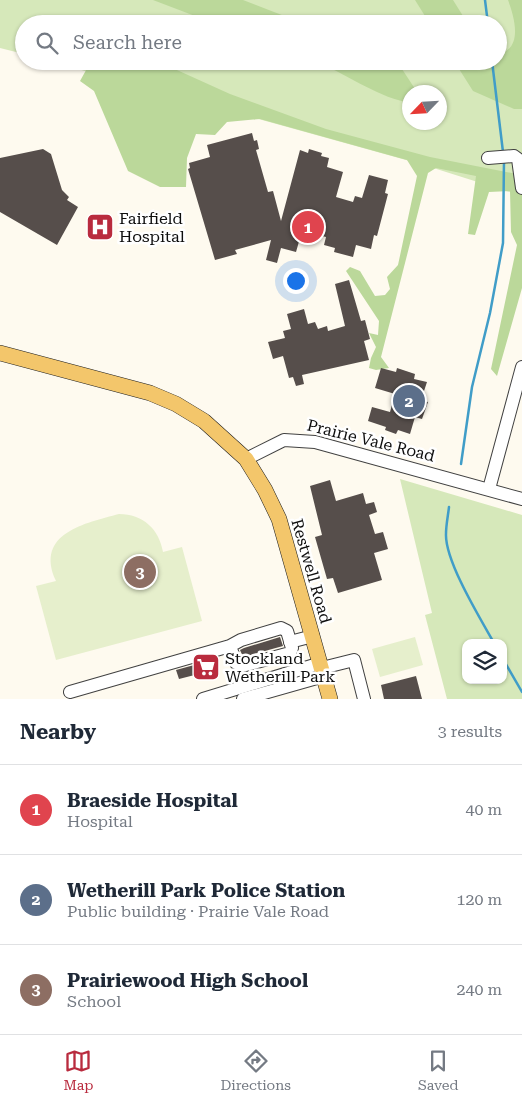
<!DOCTYPE html>
<meta charset="utf-8">
<style>
body{margin:0;font-family:"Roboto Serif",serif;background:#f2f2f3;color:#1f2937}
.controls{position:absolute;right:15px;bottom:15px;display:grid;overflow:hidden;border-radius:10px;box-shadow:0 1px 4px #0004}
.controls button{width:45px;height:45px;display:grid;place-items:center;padding:0;border:0;border-bottom:1px solid #e0e1e3;background:#fff;color:#1f2937;font:25px sans-serif}
.compass{position:absolute;left:402px;top:85px;width:45px;height:45px;border-radius:50%;background:#fff;box-shadow:0 1px 4px #0004;rotate:245deg}
.you{position:absolute;left:295px;top:280px;width:18px;height:18px;margin:-12px;border:4px solid #fff;border-radius:50%;background:#1a73e8;box-shadow:0 0 0 8px #1a73e833}
.badge{display:grid;place-items:center;width:32px;height:32px;border-radius:50%;background:#b92b3e;color:#fff;font-size:16px;font-weight:700}
.pin{position:absolute;translate:-50% -50%;border:2px solid #fff;box-shadow:0 1px 5px #0006}
.list{margin:0;padding:0;list-style:none}
h2{display:flex;justify-content:space-between;align-items:center;height:65px;margin:0;padding:0 20px;font-size:21px}
h2 small{font-size:16px;font-weight:400;color:#747a83}
.list li{display:grid;grid-template-columns:32px 1fr auto;gap:15px;align-items:center;box-sizing:border-box;height:90px;padding:0 20px;border-top:1px solid #e0e1e3}
.list b{display:block;font-size:19px;white-space:nowrap}
.list p{margin:0;font-size:16px;white-space:nowrap;color:#747a83}
.list em{font-size:16px;font-style:normal;color:#747a83}
.icon{flex:none;width:28px;height:28px;fill:none;stroke:currentColor;stroke-width:2;stroke-linecap:round;stroke-linejoin:round}
.map{position:relative;flex:none;width:522px;height:699px;overflow:hidden}
.search{position:absolute;background:#fff;box-shadow:0 1px 4px #0004;left:15px;right:15px;top:15px;height:55px;display:flex;align-items:center;gap:12px;box-sizing:border-box;padding:0 18px;border-radius:28px;color:#747a83;font-size:19px}
.sheet{height:335px;background:#fff}
nav{display:flex;justify-content:space-around;align-items:center;box-sizing:border-box;height:70px;border-top:1px solid #e0e1e3;background:#fff;font-size:14px;color:#747a83}
nav a{display:grid;justify-items:center;gap:2px}
nav .on{color:#b92b3e}
.map>svg:first-child{display:block}
</style>
<div class="map">
<svg width="522" height="699" viewBox="0 0 522 699">
<rect width="100%" height="100%" fill="#fefaef"/>
<g fill="#d6e8ba" fill-rule="evenodd">
<path d="M 0,0 L 522,0 L 522,196 L 424,165 L 49,61 L 498,61 L 498,24 L 24,24 L 24,54 L 0,48 ZM 410,92 L 440,92 L 440,122 L 410,122 Z"/>
<path d="M 400,479 L 522,515 L 522,699 L 447,699 L 425,615 L 432,613 ZM 466,643 L 503,643 L 503,680 L 466,680 Z"/>
</g>
<g fill="#bbd89a">
<polygon points="153,0 243,0 305,24 216,24"/>
<polygon points="415,0 453,0 468,24 430,24"/>
<path d="M 508,0 L 522,0 L 522,109 L 514,109 L 473,91 L 454,61 L 498,61 L 498,55 C 522,48 516,22 508,0 Z"/>
<polygon points="98,61 157,61 230,94 326,129 430,157 522,175 522,288 497,376 491,369 517,245 511,232 510,191 489,192 475,235 468,234 476,176 436,168 428,173 381,357 389,368 376,370 369,368 371,358 376,347 369,333 378,335 379,321 346,271 350,267 360,271 375,296 385,295 390,289 387,277 398,265 417,176 407,160 260,119 227,122 215,135 196,134 187,158 186,187 160,187 128,171 94,91 80,81 90,63"/>
<path d="M 314,61 L 392,61 L 402,69 L 417,92 L 410,92 L 409,100 L 406,102 C 373,95 346,73 314,61 Z"/>
</g>
<g fill="#e6efcc">
<path d="M 119,514 C 143,514 159,529 163,552 L 182,547 L 202,621 L 56,660 L 36,586 L 56,581 C 34,533 86,523 119,514 Z"/>
<polygon points="415,637 423,665 380,677 372,649"/>
</g>
<g fill="none" stroke-linecap="round" stroke-linejoin="round">
<g stroke="#409dc8" stroke-width="2.5">
<polyline points="485,0 488,24"/>
<polyline points="492,61 503,152"/>
<polyline points="461,464 472,387 490,313 503,243 504,160"/>
<path d="M 449,507 C 448,516 446,525 446,534 C 445,561 480,618 494,643"/>
<polyline points="503,659 522,692"/>
</g>
</g>
<g fill="#564e4b">
<polygon points="252,133 254,141 257,140 259,149 256,150 268,192 273,191 281,221 300,150 308,153 309,149 322,153 321,156 329,158 327,167 343,172 336,197 353,202 355,196 362,198 369,175 388,180 385,193 388,194 377,236 374,235 371,249 356,245 353,257 334,252 335,248 324,245 326,237 302,231 296,252 281,248 277,263 266,260 271,240 235,250 237,254 215,260 188,169 190,168 189,163 210,157 207,145"/>
<polygon points="43,149 51,154 62,190 69,197 67,200 78,207 57,245 0,212 0,158"/>
<polygon points="349,280 361,321 365,320 370,339 364,341 369,360 302,375 304,384 296,386 293,377 289,378 283,356 273,359 268,342 285,338 283,331 291,329 287,314 304,309 308,324 315,322 318,329 327,326 328,331 345,326 335,284"/>
<polygon points="381,368 396,372 397,368 415,374 414,379 427,382 421,400 428,402 422,419 415,417 410,434 398,430 396,434 385,430 386,427 368,421 372,407 390,412 395,394 375,388"/>
<polygon points="330,480 336,501 363,493 366,504 374,502 377,512 369,515 375,534 383,532 388,549 374,553 382,580 338,593 333,578 327,579 315,537 322,535 310,486"/>
<polygon points="280,637 283,646 243,657 240,650 244,648"/>
<polygon points="216,659 218,669 179,679 176,670"/>
<polygon points="416,676 422,699 384,699 381,685"/>
</g>
<g fill="none" stroke-linecap="round" stroke-linejoin="round">
<g stroke="#414141" stroke-width="14">
<g id="minor">
<polyline points="488,158 514,156 518,159 522,188"/>
<polyline points="246,459 284,440 315,442 522,499"/>
<polyline points="489,489 522,367"/>
<polyline points="290,642 313,636"/>
<polyline points="322,668 354,660 364,699"/>
<polyline points="70,692 230,646 241,640 281,628 287,631 292,648 290,653 242,666 236,663 230,646"/>
<polyline points="203,699 321,663"/>
<polyline points="243,699 324,676"/>
</g>
</g>
<g stroke="#1f1f1f" stroke-width="16">
<polyline id="major" points="0,353 150,393 176,404 204,421 246,459 265,490 279,519 330,699"/>
</g>
<use href="#minor" stroke="#fff" stroke-width="12"/>
<use href="#major" stroke="#f3c66b" stroke-width="15"/>
</g>
<defs>
<g id="hospital-square" transform="scale(1.4375)"><rect x="-9" y="-9" width="18" height="18" rx="4" fill="#b92b3e" stroke="#fff"/><path d="M-5-5h3v3.5h4V-5h3V5h-3V1.5h-4V5h-3Z" fill="#fff"/></g>
<g id="supermarket-square" transform="scale(1.4375)"><rect x="-9" y="-9" width="18" height="18" rx="4" fill="#b92b3e" stroke="#fff"/><path d="M-6-5.5h2.5l.6 2H6L4.5 2H-2.5L-4.4-4H-6ZM-1.5 3.2a1.3 1.3 0 1 0 .1 0ZM3 3.2a1.3 1.3 0 1 0 .1 0Z" fill="#fff"/></g>
</defs>
<g fill-rule="evenodd">
<use href="#hospital-square" x="100" y="227"/>
<use href="#supermarket-square" x="206" y="667"/>
</g>
<g text-anchor="middle" stroke-width="5" stroke-linejoin="round" paint-order="stroke">
<g font-size="16" fill="#0e0e0e" stroke="#fff" text-anchor="start">
<text x="119" y="224">Fairfield<tspan x="119" dy="18">Hospital</tspan></text>
<text x="225" y="664">Stockland<tspan x="225" dy="18">Wetherill Park</tspan></text>
</g>
<g font-size="16" fill="#0e0e0e" stroke="#fff">
<text transform="translate(371 440) rotate(14)" y="6">Prairie Vale Road</text>
<text transform="translate(312 571) rotate(74)" y="6">Restwell Road</text>
</g>
</g>
</svg>
<div class="controls">
<button><svg class="icon" aria-label="layers" viewBox="0 0 24 24"><path d="M12 4l9 5-9 5-9-5zM3 14l9 5 9-5"/></svg></button>
</div>
<svg class="compass" viewBox="-18 -18 36 36"><path d="M0-13l5 13h-10z" fill="#e53935"/><path d="M0 13l5-13h-10z" fill="#747a83"/></svg>
<div class="you"></div>
<div class="pin badge" style="left:308px;top:227px;background:#e0444e">1</div>
<div class="pin badge" style="left:409px;top:401px;background:#5c6f8a">2</div>
<div class="pin badge" style="left:140px;top:572px;background:#8d6e63">3</div>
<div class="search"><svg class="icon" aria-label="search" viewBox="0 0 24 24"><circle cx="10" cy="10" r="6"/><path d="M15 15l6 6"/></svg>Search here</div>
</div>
<section class="sheet">
<h2>Nearby<small>3 results</small></h2>
<ul class="list">
<li><span class="badge" style="background:#e0444e">1</span><div><b>Braeside Hospital</b><p>Hospital</p></div><em>40 m</em></li>
<li><span class="badge" style="background:#5c6f8a">2</span><div><b>Wetherill Park Police Station</b><p>Public building · Prairie Vale Road</p></div><em>120 m</em></li>
<li><span class="badge" style="background:#8d6e63">3</span><div><b>Prairiewood High School</b><p>School</p></div><em>240 m</em></li>
</ul>
</section>
<nav>
<a class="on"><svg class="icon" aria-label="map" viewBox="0 0 24 24"><path d="M3 6l6-2 6 2 6-2v14l-6 2-6-2-6 2zM9 4v14M15 6v14"/></svg>Map</a>
<a><svg class="icon" aria-label="directions" viewBox="0 0 24 24"><path d="M12 3l9 9-9 9-9-9zM9 14v-3h6M13 9l2 2-2 2"/></svg>Directions</a>
<a><svg class="icon" aria-label="saved" viewBox="0 0 24 24"><path d="M7 4h10v16l-5-4-5 4z"/></svg>Saved</a>
</nav>
